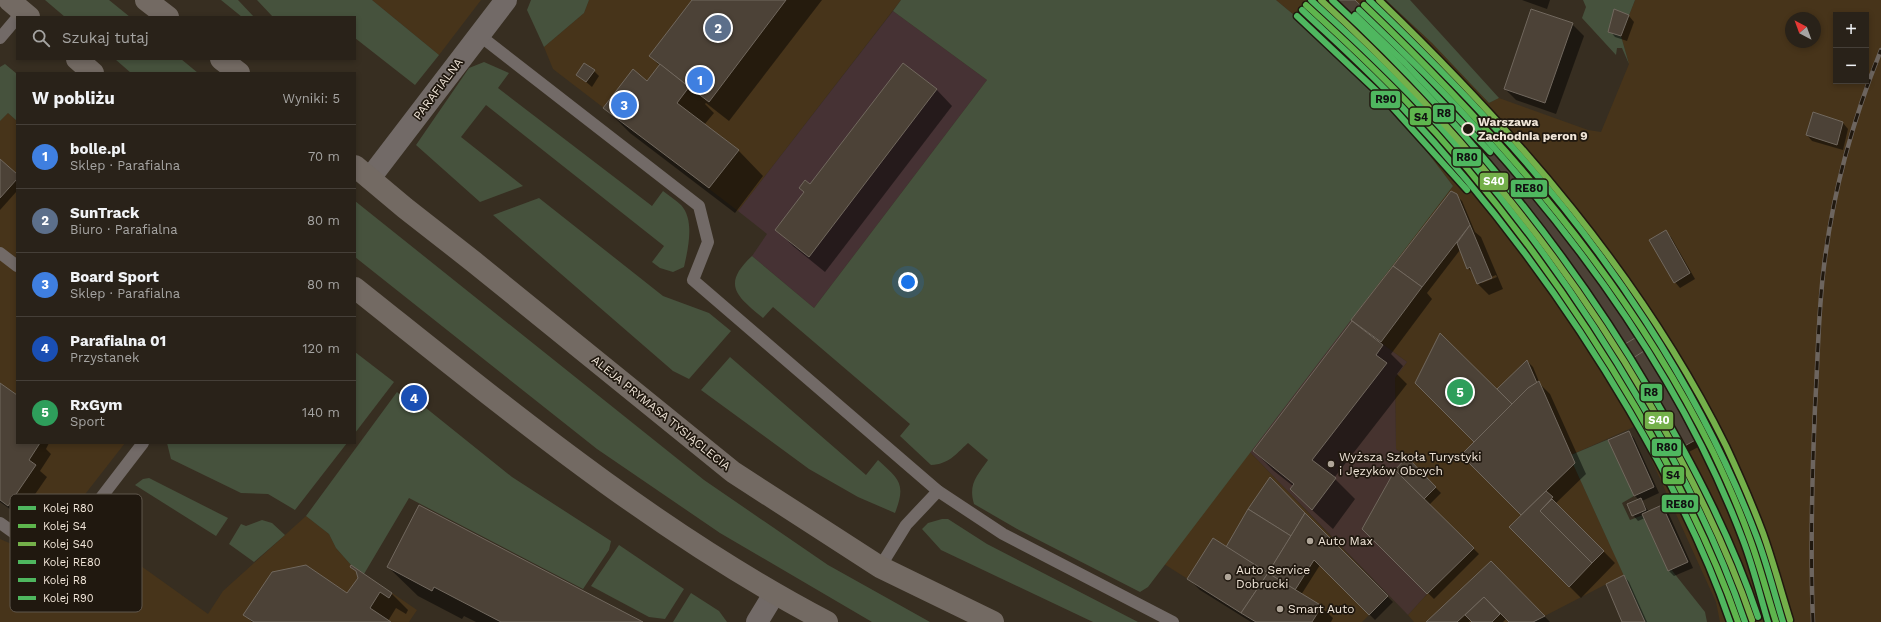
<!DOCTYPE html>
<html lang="pl">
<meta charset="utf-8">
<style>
body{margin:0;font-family:"Work Sans",sans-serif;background:#312a22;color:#f1f3f6}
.controls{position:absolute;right:12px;top:12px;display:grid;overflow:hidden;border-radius:0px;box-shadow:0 2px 6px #0003}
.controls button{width:36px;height:36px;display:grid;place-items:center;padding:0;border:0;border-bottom:1px solid #453f38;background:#292219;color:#f1f3f6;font:20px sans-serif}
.compass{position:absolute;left:1785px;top:12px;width:36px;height:36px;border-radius:50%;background:#292219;box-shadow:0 2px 6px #0003;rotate:319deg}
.you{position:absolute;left:908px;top:282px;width:14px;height:14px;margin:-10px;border:3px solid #fff;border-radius:50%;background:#1a73e8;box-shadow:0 0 0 6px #1a73e833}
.badge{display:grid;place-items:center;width:26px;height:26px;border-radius:50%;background:#8c9099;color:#fff;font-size:13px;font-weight:700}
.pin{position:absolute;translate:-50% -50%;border:2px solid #fff;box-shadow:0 1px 4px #0006}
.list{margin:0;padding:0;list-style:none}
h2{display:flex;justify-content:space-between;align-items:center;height:52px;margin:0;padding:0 16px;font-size:17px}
h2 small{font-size:13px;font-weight:400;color:#a5a4a2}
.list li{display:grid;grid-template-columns:26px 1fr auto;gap:12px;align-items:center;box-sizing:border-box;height:64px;padding:0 16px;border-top:1px solid #453f38}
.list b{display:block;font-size:15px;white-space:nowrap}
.list p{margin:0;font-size:13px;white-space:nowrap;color:#a5a4a2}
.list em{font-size:13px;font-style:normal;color:#a5a4a2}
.icon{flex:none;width:22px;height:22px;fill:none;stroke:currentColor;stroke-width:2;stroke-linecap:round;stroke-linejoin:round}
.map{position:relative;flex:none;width:1881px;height:622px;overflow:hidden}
.search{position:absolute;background:#292219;box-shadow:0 2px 6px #0003;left:16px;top:16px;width:340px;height:44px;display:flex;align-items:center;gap:10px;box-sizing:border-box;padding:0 14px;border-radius:0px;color:#a5a4a2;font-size:15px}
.panel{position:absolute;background:#292219;box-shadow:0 2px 6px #0003;left:16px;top:72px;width:340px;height:372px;border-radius:0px}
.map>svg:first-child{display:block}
</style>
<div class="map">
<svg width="1881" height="622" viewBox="0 0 1881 622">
<rect width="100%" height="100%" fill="#372e21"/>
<g fill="#47341a" fill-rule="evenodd">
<polygon points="372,0 481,0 439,55"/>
<polygon points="589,0 901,0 738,211 553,69 544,47 584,13"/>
<path d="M 1276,0 L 1386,0 L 1432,43 L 1489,103 L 1499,98 L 1588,130 L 1601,132 L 1629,64 L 1621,36 L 1635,0 L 1881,0 L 1881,622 L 1720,622 L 1716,602 L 1636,426 L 1571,455 L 1573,464 L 1624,575 L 1533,622 L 1414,622 L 1408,615 L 1427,594 L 1362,529 L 1395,470 L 1407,458 L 1396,449 L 1395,378 L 1407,362 L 1350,320 L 1453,186 L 1414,136 L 1377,94 L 1301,21 ZM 1836,15 L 1866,15 L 1866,81 L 1836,81 ZM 1791,18 L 1815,18 L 1815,42 L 1791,42 Z"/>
<polygon points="8,113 17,121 17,443 125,443 72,511 61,521 48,524 38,524 0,500 0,121"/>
<polygon points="1250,452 1388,596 1362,622 1256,622 1164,564"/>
<polygon points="306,516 329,534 336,548 351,565 417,610 409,622 0,622 0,539 47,559 81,577 102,538 208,614 223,591"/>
</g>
<polygon fill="#463234" points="893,11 987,80 814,308 752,256 767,234 738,211"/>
<polygon fill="#46332f" points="1350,320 1407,362 1395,378 1396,449 1407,457 1395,470 1362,529 1427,594 1408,615 1250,452"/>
<g fill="#46523d">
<polygon points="45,0 109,0 130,17 65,17"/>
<polygon points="221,0 238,0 254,17 242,17"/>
<polygon points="257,0 372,0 439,55 415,85 355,38 355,17 273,17"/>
<polygon points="531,0 589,0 584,13 544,47 527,10"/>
<path d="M 901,0 L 1276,0 C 1325,40 1372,86 1413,135 C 1427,151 1440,169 1453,186 L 1148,587 L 1140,592 L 1019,530 L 974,504 C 968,484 977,476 988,460 L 968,443 C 955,455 949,464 931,465 L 900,436 L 910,424 L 773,307 L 763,318 C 737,296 721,285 752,256 L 814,308 L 987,80 L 893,11 Z"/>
<polygon points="1386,0 1410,0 1499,98 1489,103 1432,43"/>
<polygon points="1583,0 1635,0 1621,36 1629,64 1622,48 1617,48 1616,55 1582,18 1586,7"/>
<polygon points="115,59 181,59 198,73 131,73"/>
<path d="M 484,62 L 509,73 L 498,88 L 652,206 L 663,191 C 669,196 676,200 681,205 C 695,220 688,249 684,267 L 673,272 L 660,268 L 652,262 L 664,246 L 486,105 L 461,137 L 523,186 L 480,202 L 416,145 L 469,68 Z"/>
<polygon points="5,64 17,74 17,121 8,113 0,121 0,67"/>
<polygon points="539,198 663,296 709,313 731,331 689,379 673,371 493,215"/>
<polygon points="355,201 704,480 828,565 930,622 872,622 720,533 597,449 355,257"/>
<polygon points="355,352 394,382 355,433"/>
<path d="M 730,357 L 866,475 L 878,460 C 900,480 906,484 895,513 L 858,497 L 809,469 L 701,390 Z"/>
<polygon points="397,392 421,412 426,408 512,477 611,541 609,550 583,589 409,498 364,574 351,565 336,548 329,534 306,516"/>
<polygon points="1609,439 1634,496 1622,503 1630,520 1643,515 1662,558 1705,612 1707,622 1645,622 1573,464 1571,455"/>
<polygon points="167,443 347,443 295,510 268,494 241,493 171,459"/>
<polygon points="149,478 228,518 216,536 135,485 143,479"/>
<polygon points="942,519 948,519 987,544 1138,622 1093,622 941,550 922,529 928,523"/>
<polygon points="262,520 272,523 285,535 254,562 229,544 241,524 246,526"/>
<polygon points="619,545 684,589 665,619 649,617 591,586"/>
<polygon points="691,593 719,611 727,622 673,622"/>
</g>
<g fill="#0007" fill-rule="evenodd">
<polygon points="693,0 822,0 729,121 706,103 705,104 714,113 704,125 738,150 763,176 735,213 630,133 605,108 647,82 660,66 650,56"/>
<polygon points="1324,0 1353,0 1514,165 1565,228 1603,280 1658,363 1704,444 1687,453 1682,448 1658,405 1612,332 1581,285 1522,205 1413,83"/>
<polygon points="1522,0 1550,0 1547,9"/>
<polygon points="1615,11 1629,16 1634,22 1627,41 1615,37 1610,31"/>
<polygon points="1572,24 1584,36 1556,114 1516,100 1505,89"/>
<polygon points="594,71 599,76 592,87 578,75"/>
<polygon points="936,89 952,106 825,272 793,246 777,230 810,186"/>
<polygon points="1814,113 1843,123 1848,129 1843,150 1812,141 1807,135"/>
<polygon points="0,161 17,175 17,191 0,210"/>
<path d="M 1456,195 L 1462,201 L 1475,232 L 1481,237 L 1503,289 L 1489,295 L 1478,284 L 1474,274 L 1468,268 L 1460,250 L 1427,293 L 1432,299 L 1391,354 L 1403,366 L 1397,374 L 1407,384 L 1334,478 L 1355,499 L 1333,529 L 1311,509 L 1293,486 L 1274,471 L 1254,451 L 1354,321 ZM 1496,275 L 1497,277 L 1482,283 L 1482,281 Z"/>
<polygon points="1665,232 1671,237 1695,279 1680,288 1675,282"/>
<polygon points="1527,361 1533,367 1540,384 1550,394 1586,474 1556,503 1615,563 1581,598 1510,527 1523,515 1462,455 1476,442 1502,396"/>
<polygon points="0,384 17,396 17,443 49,443 46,449 51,454 40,471 47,477 20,516 0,502"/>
<polygon points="1628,432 1634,438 1659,493 1642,501 1649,512 1662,507 1668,512 1693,568 1674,576 1669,571 1645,518 1638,521 1633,515 1639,500 1635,496 1610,440"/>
<polygon points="1407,459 1441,493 1429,505 1479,554 1434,599 1363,529"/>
<polygon points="1270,479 1393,602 1375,620 1320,565 1301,595 1321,607 1333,618 1331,622 1251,622 1200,590 1189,579 1226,548"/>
<polygon points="1491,562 1550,622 1510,622 1507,618 1503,622 1474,622 1471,620 1469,622 1428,622"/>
<polygon points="388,567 641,622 476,622 464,616 462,619 418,596"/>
<polygon points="357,571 392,594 408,610 406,614 396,608 388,621 389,622 252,622 245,615 348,594 359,578"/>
<polygon points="1624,576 1629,582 1647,622 1624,622"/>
</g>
<g fill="#4c4237" stroke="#71685e">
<polygon points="692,0 786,0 709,102 649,56"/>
<polygon points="1324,0 1355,0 1425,67 1509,158 1559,221 1597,273 1652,356 1699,438 1681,448 1657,406 1612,332 1580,285 1521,206 1466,142 1410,81"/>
<polygon points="1531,9 1573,23 1545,103 1504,89"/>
<polygon points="1614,9 1629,15 1621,36 1608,32"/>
<polygon points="584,63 595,70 586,82 576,75"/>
<polygon points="903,63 937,89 809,257 775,230 804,192 799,188 805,180 810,184"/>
<polygon points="660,64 689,87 677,103 739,150 709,188 603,108 633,69 647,81"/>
<polygon points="1813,112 1843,122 1837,145 1806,135"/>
<polygon points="0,159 17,174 17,179 0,198"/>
<polygon points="1451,191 1457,194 1470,225 1422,287 1393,266"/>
<polygon points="1470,225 1492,278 1477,284 1470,267 1467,269 1457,243"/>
<polygon points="1666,230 1690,273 1674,283 1649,240"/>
<polygon points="1393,266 1422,287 1381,342 1351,320"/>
<polygon points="1352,321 1383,345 1376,355 1387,363 1312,460 1336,478 1312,510 1290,489 1294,484 1253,451"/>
<polygon points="1440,333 1512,404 1474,442 1415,383"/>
<polygon points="1635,338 1644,351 1633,358 1625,344"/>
<polygon points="1527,360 1537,383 1528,388 1512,404 1497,389"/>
<polygon points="1539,381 1575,463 1521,515 1461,455 1528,388"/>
<polygon points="0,383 17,395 17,443 40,443 29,460 36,465 8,506 0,500"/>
<polygon points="1629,431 1654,487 1634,496 1608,440"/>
<polygon points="1407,457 1436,487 1424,499 1395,470"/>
<polygon points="1395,470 1474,548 1427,594 1362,529"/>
<polygon points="1270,477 1305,513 1291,536 1248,509"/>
<polygon points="1546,491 1553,497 1540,511 1592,563 1569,587 1509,527"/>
<polygon points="1641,498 1646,510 1632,516 1627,504"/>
<polygon points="1552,499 1604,551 1592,563 1540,511"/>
<polygon points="419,505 643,622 501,622 434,587 432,591 387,567"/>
<polygon points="1662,505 1688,562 1668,571 1642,514"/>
<polygon points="1248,509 1291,536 1268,573 1226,547"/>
<polygon points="1305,513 1388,596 1369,615 1314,560 1295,590 1268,573"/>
<polygon points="1213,538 1268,573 1241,613 1187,579"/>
<polygon points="1491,561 1545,616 1533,622 1509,622 1484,597 1457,622 1426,622"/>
<polygon points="306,565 347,593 358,578 356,571 350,567 351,565 392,593 389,598 380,592 370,608 391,622 254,622 243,615 272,572"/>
<polygon points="1268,573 1322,606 1312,622 1256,622 1241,613"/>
<polygon points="1624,575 1645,622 1622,622 1606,584"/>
<polygon points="1484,597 1500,614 1492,622 1472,622 1465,615"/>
</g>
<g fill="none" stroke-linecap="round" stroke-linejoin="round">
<g stroke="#726a67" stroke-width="12">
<polyline points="479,35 699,206 708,242 693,280 938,491 1003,534 1173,622"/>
<polyline points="0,38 17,18"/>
<polyline points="0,253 17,266"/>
<polyline points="0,523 24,540 49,541 77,529 143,443"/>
<polyline points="880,567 906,525 938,491"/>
</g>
<g stroke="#726a67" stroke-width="22">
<polyline points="370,178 506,0"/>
<polyline points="757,622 774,594"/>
</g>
<g stroke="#736a63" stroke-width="22">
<polyline points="9,0 29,17"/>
<polyline points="146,0 168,17"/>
<polyline points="77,59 93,73"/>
<polyline points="221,59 239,73"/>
<polyline points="355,166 405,208 474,262 733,472 880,567 993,622"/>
<path d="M 355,288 C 506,408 655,532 827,622"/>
</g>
<g stroke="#6d655f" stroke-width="4.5">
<path id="rail" d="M 1813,622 C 1810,550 1812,479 1815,407 C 1818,360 1818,313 1824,266 C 1833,191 1853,119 1881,50"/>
</g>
<use href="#rail" stroke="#20180f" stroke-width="3" stroke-dasharray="9" stroke-linecap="butt"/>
<g stroke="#20180f" stroke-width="9">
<g id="rail-1">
<path d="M 1311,0 C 1345,31 1379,63 1411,96 C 1500,188 1577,293 1641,403 C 1683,473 1719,545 1745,622"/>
<path d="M 1369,0 C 1413,42 1456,85 1497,130 C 1603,245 1700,388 1756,535 C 1767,563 1774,593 1783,622"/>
</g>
</g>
<g stroke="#20180f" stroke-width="9">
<g id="rail-2">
<path d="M 1306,5 C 1340,36 1373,67 1405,100 C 1495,193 1571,298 1636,408 C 1676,477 1712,547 1738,622"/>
<path d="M 1364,5 C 1501,136 1628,281 1713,452 C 1726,479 1740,511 1750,539 C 1760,566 1767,594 1776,622"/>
</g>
</g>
<g stroke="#20180f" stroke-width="9">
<g id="rail-3">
<path d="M 1321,0 C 1450,119 1558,247 1647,399 C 1688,469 1725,542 1752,620"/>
<path d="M 1379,0 C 1515,131 1642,276 1726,446 C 1739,474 1752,504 1763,533 C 1773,561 1781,591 1790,620"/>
</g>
</g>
<g stroke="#20180f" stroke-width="9">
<g id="rail-4">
<path d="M 1302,10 C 1336,42 1371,73 1403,108 C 1489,200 1565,301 1629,410 C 1669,478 1705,548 1730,622"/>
<path d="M 1359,10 C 1403,52 1448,95 1488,141 C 1593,258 1687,392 1743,540 C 1753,566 1760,595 1768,622"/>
</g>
</g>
<g stroke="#20180f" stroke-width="9">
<path id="rail-5" d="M 1332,0 C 1457,116 1566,247 1652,394 C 1694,466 1732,539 1758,617"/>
</g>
<g stroke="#20180f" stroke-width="9">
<g id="rail-6">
<polyline points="1355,15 1405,63 1490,152"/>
<polyline points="1297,16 1385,99 1467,190"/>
</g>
</g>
<use href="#rail-1" stroke="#4fb75f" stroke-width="6"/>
<use href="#rail-2" stroke="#5eb54d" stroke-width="6"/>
<use href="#rail-3" stroke="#74b04a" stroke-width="6"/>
<use href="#rail-4" stroke="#4fb75f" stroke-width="6"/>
<use href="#rail-5" stroke="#4fb75f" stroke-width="6"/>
<use href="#rail-6" stroke="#4fb75f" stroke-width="6"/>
</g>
<circle fill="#20180f" stroke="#f1e6d9" stroke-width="2" cx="1468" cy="129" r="6"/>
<g fill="#b0a699" stroke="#20180f" stroke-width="1.5">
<circle cx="1331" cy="464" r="4"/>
<circle cx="1310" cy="541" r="4"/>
<circle cx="1228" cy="577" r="4"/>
<circle cx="1280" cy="609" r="4"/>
</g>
<g text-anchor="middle" stroke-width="3.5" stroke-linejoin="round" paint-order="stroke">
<g font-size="12" fill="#f1e6d9" stroke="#20180f">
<text transform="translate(438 89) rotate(-53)" y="4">PARAFIALNA</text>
<text transform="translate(661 413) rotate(39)" y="4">ALEJA PRYMASA TYSIĄCLECIA</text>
</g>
<g font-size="12" font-weight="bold" fill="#f1e6d9" stroke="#20180f" text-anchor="start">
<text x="1478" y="126">Warszawa<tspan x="1478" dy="14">Zachodnia peron 9</tspan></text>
</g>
<g font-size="12" fill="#f1e6d9" stroke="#20180f" text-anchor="start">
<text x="1339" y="461">Wyższa Szkoła Turystyki<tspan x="1339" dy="14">i Języków Obcych</tspan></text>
<text x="1318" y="545">Auto Max</text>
<text x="1236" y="574">Auto Service<tspan x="1236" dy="14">Dobrucki</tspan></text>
<text x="1288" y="613">Smart Auto</text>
</g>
</g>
<rect x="10" y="494" width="132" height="118" rx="6" fill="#20180f" stroke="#5f564c" stroke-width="1"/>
<rect x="18" y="506" width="18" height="4" fill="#4fb75f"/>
<rect x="18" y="524" width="18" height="4" fill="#5eb54d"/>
<rect x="18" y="542" width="18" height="4" fill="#74b04a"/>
<rect x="18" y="560" width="18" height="4" fill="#4fb75f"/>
<rect x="18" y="578" width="18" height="4" fill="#4fb75f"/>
<rect x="18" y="596" width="18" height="4" fill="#4fb75f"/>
<g font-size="11" fill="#f1e6d9">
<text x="43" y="512">Kolej R80</text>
<text x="43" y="530">Kolej S4</text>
<text x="43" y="548">Kolej S40</text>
<text x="43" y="566">Kolej RE80</text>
<text x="43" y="584">Kolej R8</text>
<text x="43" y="602">Kolej R90</text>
</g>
<g stroke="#20180f" stroke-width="1.5">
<rect x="1370" y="90" width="31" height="19" rx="4" fill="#4fb75f"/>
<rect x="1432" y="104" width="23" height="19" rx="4" fill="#4fb75f"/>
<rect x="1409" y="107" width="23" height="19" rx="4" fill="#5eb54d"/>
<rect x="1452" y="148" width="30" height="19" rx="4" fill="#4fb75f"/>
<rect x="1479" y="172" width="30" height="19" rx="4" fill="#74b04a"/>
<rect x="1510" y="179" width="38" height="19" rx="4" fill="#4fb75f"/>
<rect x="1640" y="383" width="23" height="19" rx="4" fill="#4fb75f"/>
<rect x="1644" y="411" width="30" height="19" rx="4" fill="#74b04a"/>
<rect x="1651" y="438" width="31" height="19" rx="4" fill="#4fb75f"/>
<rect x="1662" y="466" width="23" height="19" rx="4" fill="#5eb54d"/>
<rect x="1661" y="494" width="38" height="19" rx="4" fill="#4fb75f"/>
</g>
<g font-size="11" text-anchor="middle" font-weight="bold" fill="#fff">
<text x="1494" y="185">S40</text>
<text x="1659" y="424">S40</text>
</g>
<g font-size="11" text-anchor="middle" font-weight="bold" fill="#111">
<text x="1386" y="103">R90</text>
<text x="1444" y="117">R8</text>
<text x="1421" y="121">S4</text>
<text x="1467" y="161">R80</text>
<text x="1529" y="192">RE80</text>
<text x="1651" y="396">R8</text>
<text x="1667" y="451">R80</text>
<text x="1673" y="479">S4</text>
<text x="1680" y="508">RE80</text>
</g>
</svg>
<div class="controls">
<button>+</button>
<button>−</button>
</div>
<svg class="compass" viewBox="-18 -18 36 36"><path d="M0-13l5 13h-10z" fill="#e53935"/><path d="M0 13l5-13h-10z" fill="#a5a4a2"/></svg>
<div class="you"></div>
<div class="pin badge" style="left:700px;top:80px;background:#3f7fe0">1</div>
<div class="pin badge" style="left:718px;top:28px;background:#5c6f8a">2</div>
<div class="pin badge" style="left:624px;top:105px;background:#3f7fe0">3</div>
<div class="pin badge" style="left:414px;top:398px;background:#1a4fb4">4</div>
<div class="pin badge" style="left:1460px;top:392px;background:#2e9e5b">5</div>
<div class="search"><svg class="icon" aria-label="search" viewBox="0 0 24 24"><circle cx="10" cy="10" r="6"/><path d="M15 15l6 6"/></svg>Szukaj tutaj</div>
<section class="panel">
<h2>W pobliżu<small>Wyniki: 5</small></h2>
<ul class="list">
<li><span class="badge" style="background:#3f7fe0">1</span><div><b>bolle.pl</b><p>Sklep · Parafialna</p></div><em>70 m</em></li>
<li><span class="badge" style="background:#5c6f8a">2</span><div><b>SunTrack</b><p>Biuro · Parafialna</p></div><em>80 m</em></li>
<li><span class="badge" style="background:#3f7fe0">3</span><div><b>Board Sport</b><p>Sklep · Parafialna</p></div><em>80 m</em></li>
<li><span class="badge" style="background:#1a4fb4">4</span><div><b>Parafialna 01</b><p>Przystanek</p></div><em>120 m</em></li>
<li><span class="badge" style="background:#2e9e5b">5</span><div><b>RxGym</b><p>Sport</p></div><em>140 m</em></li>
</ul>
</section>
</div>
